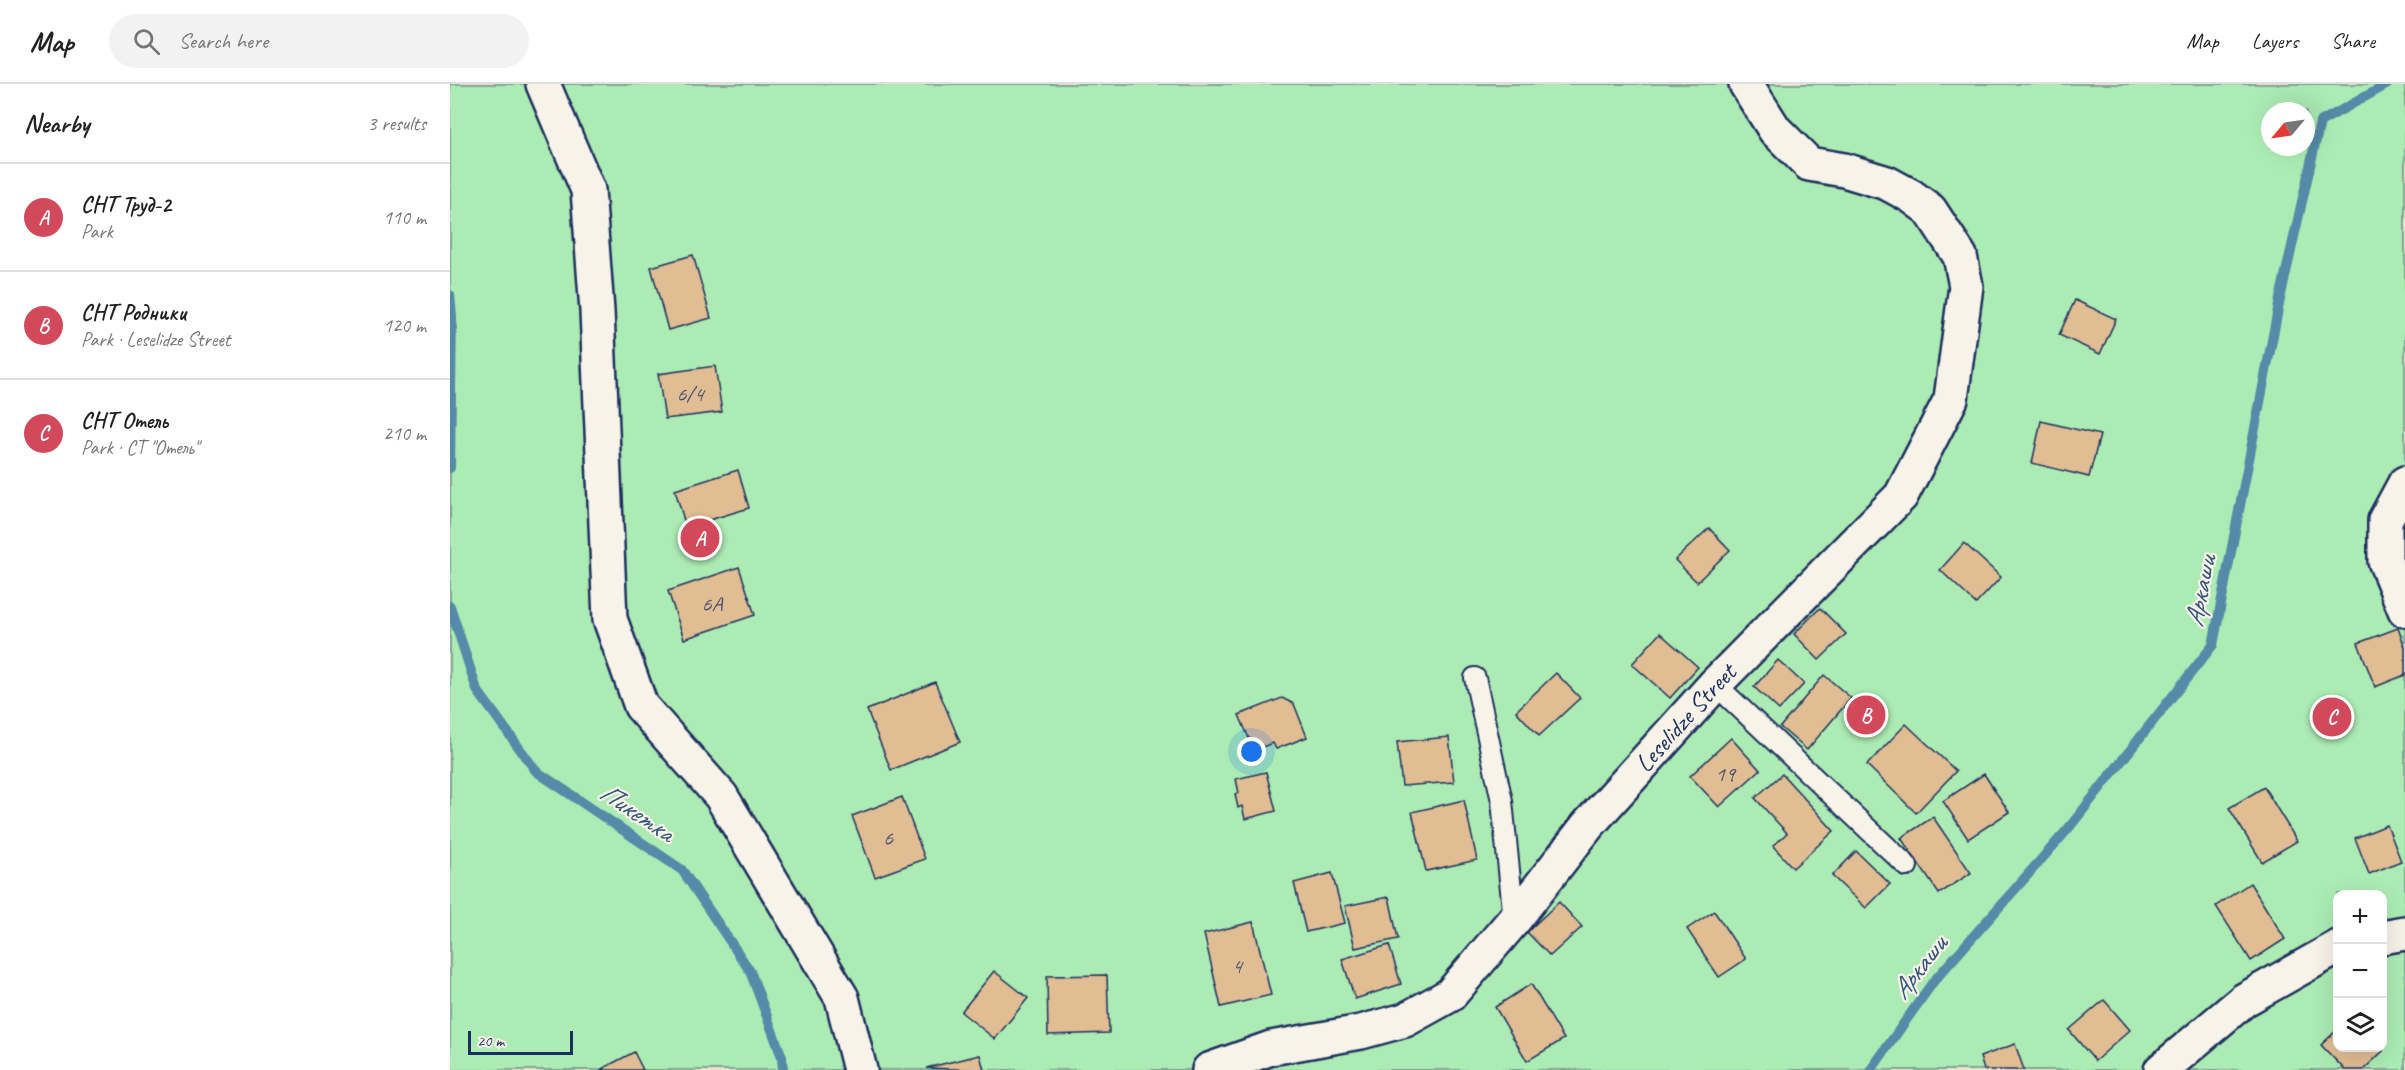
<!DOCTYPE html>
<meta charset="utf-8">
<style>
body{margin:0;font-family:Caveat,sans-serif;background:#f2f2f2;color:#222}
.controls{position:absolute;right:18px;bottom:18px;display:grid;overflow:hidden;border-radius:12px;box-shadow:0 6px 24px #0002}
.controls button{width:54px;height:54px;display:grid;place-items:center;padding:0;border:0;border-bottom:2px solid #e0e0e0;background:#fff;color:#222;font:30px sans-serif}
.compass{position:absolute;left:1811px;top:18px;width:54px;height:54px;border-radius:50%;background:#fff;box-shadow:0 6px 24px #0002;rotate:241deg}
.scale{position:absolute;left:18px;bottom:15px;width:105px;box-sizing:border-box;padding-left:6px;border:3px solid #1b2f5e;border-top:0;font-size:16px;line-height:21px;white-space:nowrap;color:#1b2f5e;-webkit-text-stroke:4px #f7f3e8;paint-order:stroke}
.you{position:absolute;left:802px;top:668px;width:21px;height:21px;margin:-15px;border:4px solid #fff;border-radius:50%;background:#1a73e8;box-shadow:0 0 0 9px #1a73e833}
.badge{display:grid;place-items:center;width:39px;height:39px;border-radius:50%;background:#d1495b;color:#fff;font-size:20px;font-weight:700}
.pin{position:absolute;translate:-50% -50%;border:3px solid #fff;box-shadow:0 2px 6px #0006}
.list{margin:0;padding:0;list-style:none}
h2{display:flex;justify-content:space-between;align-items:center;height:78px;margin:0;padding:0 24px;font-size:26px}
h2 small{font-size:20px;font-weight:400;color:#767676}
.list li{display:grid;grid-template-columns:39px 1fr auto;gap:18px;align-items:center;box-sizing:border-box;height:108px;padding:0 24px;border-top:2px solid #e0e0e0}
.list b{display:block;font-size:22px;white-space:nowrap}
.list p{margin:0;font-size:20px;white-space:nowrap;color:#767676}
.list em{font-size:20px;font-style:normal;color:#767676}
.icon{flex:none;width:33px;height:33px;fill:none;stroke:currentColor;stroke-width:2;stroke-linecap:round;stroke-linejoin:round}
.map{position:relative;flex:none;width:1955px;height:986px;overflow:hidden}
header{display:flex;align-items:center;gap:36px;box-sizing:border-box;height:84px;padding:0 30px;background:#fff;border-bottom:2px solid #e0e0e0}
header strong{font-size:28px}
nav{display:flex;gap:33px;margin-inline-start:auto;font-size:21px}
.search{width:420px;height:54px;background:#f2f2f2;display:flex;align-items:center;gap:15px;box-sizing:border-box;padding:0 21px;border-radius:33px;color:#767676;font-size:22px}
main{display:flex}
aside{flex:1;background:#fff}
.map>svg:first-child{display:block}
</style>
<header>
<strong>Map</strong>
<div class="search"><svg class="icon" aria-label="search" viewBox="0 0 24 24"><circle cx="10" cy="10" r="6"/><path d="M15 15l6 6"/></svg>Search here</div>
<nav><a>Map</a><a>Layers</a><a>Share</a></nav>
</header>
<main>
<aside>
<h2>Nearby<small>3 results</small></h2>
<ul class="list">
<li><span class="badge">A</span><div><b>СНТ Труд-2</b><p>Park</p></div><em>110 m</em></li>
<li><span class="badge">B</span><div><b>СНТ Родники</b><p>Park · Leselidze Street</p></div><em>120 m</em></li>
<li><span class="badge">C</span><div><b>СНТ Отель</b><p>Park · СТ &quot;Отель&quot;</p></div><em>210 m</em></li>
</ul>
</aside>
<div class="map">
<svg width="1955" height="986" viewBox="0 0 1955 986">
<rect width="100%" height="100%" fill="#f0e3ce"/>
<filter id="ink" filterUnits="userSpaceOnUse"><feTurbulence type="fractalNoise" baseFrequency=".0167" numOctaves="2"/><feDisplacementMap in="SourceGraphic" scale="12" xChannelSelector="R" yChannelSelector="G"/><feConvolveMatrix kernelMatrix="1 2 1 2 8 2 1 2 1" color-interpolation-filters="sRGB"/></filter>
<g filter="url(#ink)">
<path fill="#acecb4" stroke="#648e89" stroke-width="1.5" fill-rule="evenodd" d="M 0,0 L 1955,0 L 1955,986 L 0,986 ZM 1820,27 L 1856,27 L 1856,63 L 1820,63 ZM 1888,810 L 1932,810 L 1932,964 L 1888,964 Z"/>
<g fill="none" stroke-linecap="round" stroke-linejoin="round">
<g stroke="#558aa8" stroke-width="10">
<polyline points="0,211 2,232 0,384"/>
<polyline points="0,522 27,606 86,687 232,786 300,887 332,973 333,986"/>
<polyline points="1421,986 1483,898 1618,745 1763,561 1830,215 1870,38 1938,0"/>
</g>
</g>
<g fill="#e1bd93" stroke="#1b2f5e" stroke-width="1.5">
<polygon points="243,171 261,234 218,246 201,183"/>
<polygon points="1625,216 1666,235 1650,270 1609,251"/>
<polygon points="265,282 272,328 215,335 208,290"/>
<polygon points="1591,337 1650,351 1639,393 1582,379"/>
<polygon points="288,386 299,424 236,443 225,406"/>
<polygon points="1259,444 1280,466 1247,498 1225,476"/>
<polygon points="1514,459 1551,493 1526,520 1490,486"/>
<polygon points="289,483 305,531 234,555 218,507"/>
<polygon points="1370,524 1396,550 1369,576 1344,550"/>
<polygon points="1948,544 1955,563 1955,591 1925,603 1908,559"/>
<polygon points="1210,549 1248,583 1220,614 1182,580"/>
<polygon points="1328,576 1354,600 1329,626 1304,603"/>
<polygon points="1106,589 1130,614 1089,652 1066,627"/>
<polygon points="1374,591 1401,614 1357,666 1330,643"/>
<polygon points="485,598 510,658 441,686 417,626"/>
<polygon points="832,614 844,620 857,653 826,665 823,659 804,666 789,631"/>
<polygon points="1456,640 1506,687 1466,729 1417,681"/>
<polygon points="999,653 1004,698 952,702 947,658"/>
<polygon points="1281,654 1310,686 1269,723 1240,692"/>
<polygon points="816,688 826,727 795,735 792,722 788,724 785,710 789,709 786,695"/>
<polygon points="1332,690 1384,747 1343,784 1323,762 1337,749 1305,714"/>
<polygon points="1534,690 1559,728 1518,755 1493,717"/>
<polygon points="1814,703 1847,757 1812,778 1779,724"/>
<polygon points="452,713 475,775 425,793 402,732"/>
<polygon points="1014,716 1027,776 976,787 962,728"/>
<polygon points="1483,733 1521,789 1489,810 1451,754"/>
<polygon points="1937,741 1951,777 1919,790 1905,754"/>
<polygon points="1406,767 1440,800 1416,824 1382,792"/>
<polygon points="882,789 895,839 856,848 844,799"/>
<polygon points="1800,799 1835,855 1801,877 1766,822"/>
<polygon points="939,813 948,855 905,864 895,822"/>
<polygon points="1109,818 1132,843 1100,872 1077,848"/>
<polygon points="1264,827 1296,875 1269,893 1237,845"/>
<polygon points="803,838 821,911 771,923 754,850"/>
<polygon points="939,861 951,900 905,915 892,875"/>
<polygon points="544,887 578,914 545,955 511,928"/>
<polygon points="657,891 659,949 598,951 597,892"/>
<polygon points="1081,900 1114,955 1077,977 1045,923"/>
<polygon points="1654,916 1680,946 1645,977 1619,946"/>
<polygon points="1888,945 1888,964 1929,964 1933,967 1913,986 1895,986 1871,961"/>
<polygon points="1565,960 1574,986 1534,986 1530,973"/>
<polygon points="184,968 193,986 150,986"/>
<polygon points="530,971 534,986 476,984"/>
</g>
<g fill="none" stroke-linecap="round" stroke-linejoin="round">
<g stroke="#1b2f5e" stroke-width="24">
<g id="lane">
<polyline points="1025,594 1052,717 1064,836"/>
<polyline points="1265,600 1457,782"/>
</g>
</g>
<g stroke="#1b2f5e" stroke-width="38">
<g id="street">
<polyline points="93,0 138,106 147,227 160,535 191,622 271,712 392,914 410,986"/>
<polyline points="1955,399 1935,436 1935,477 1955,526"/>
<polyline points="1932,853 1955,849"/>
<path id="s1" d="M 759,986 L 821,964 L 911,948 L 955,936 L 1000,911 L 1064,836 L 1138,741 L 1265,600 L 1451,412 L 1501,315 L 1516,202 L 1510,172 L 1480,126 L 1461,112 L 1437,99 L 1394,86 L 1359,80 L 1325,46 L 1296,0"/>
<polyline points="1711,986 1794,916 1888,863"/>
</g>
</g>
<use href="#lane" stroke="#f7f3e8" stroke-width="20"/>
<use href="#street" stroke="#f7f3e8" stroke-width="33"/>
</g>
</g>
<g text-anchor="middle" stroke-width="4.5" stroke-linejoin="round" paint-order="stroke">
<g font-size="22" fill="#4c526b">
<text x="240" y="317">6/4</text>
<text x="262" y="527">6А</text>
<text x="1275" y="697">19</text>
<text x="438" y="761">6</text>
<text x="787" y="889">4</text>
</g>
<g font-size="26" fill="#1b2f5e" stroke="#f7f3e8">
<text dy="9" stroke="none"><textPath href="#s1" startOffset="618">Leselidze Street</textPath></text>
</g>
<g font-size="27" font-style="italic" fill="#33557d" stroke="#f7f3e8">
<text transform="translate(1750 507) rotate(-79)" y="9">Аркаши</text>
<text transform="translate(187 728) rotate(34)" y="9">Пикетка</text>
<text transform="translate(1469 883) rotate(-52)" y="9">Аркаши</text>
</g>
</g>
</svg>
<div class="controls">
<button>+</button>
<button>−</button>
<button><svg class="icon" aria-label="layers" viewBox="0 0 24 24"><path d="M12 4l9 5-9 5-9-5zM3 14l9 5 9-5"/></svg></button>
</div>
<svg class="compass" viewBox="-18 -18 36 36"><path d="M0-13l5 13h-10z" fill="#e53935"/><path d="M0 13l5-13h-10z" fill="#767676"/></svg>
<div class="scale">20 m</div>
<div class="you"></div>
<div class="pin badge" style="left:250px;top:454px">A</div>
<div class="pin badge" style="left:1416px;top:631px">B</div>
<div class="pin badge" style="left:1882px;top:633px">C</div>
</div>
</main>
